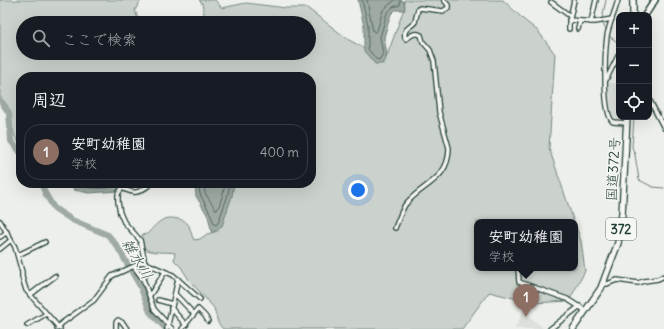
<!DOCTYPE html>
<html lang="ja">
<meta charset="utf-8">
<style>
body{margin:0;font-family:Delius,"Klee One",sans-serif;background:#242831;color:#f1f3f6}
.controls{position:absolute;right:12px;top:12px;display:grid;overflow:hidden;border-radius:8px;box-shadow:0 4px 16px #0002}
.controls button{width:36px;height:36px;display:grid;place-items:center;padding:0;border:0;border-bottom:1px solid #363941;background:#171b24;color:#f1f3f6;font:20px sans-serif}
.you{position:absolute;left:358px;top:190px;width:14px;height:14px;margin:-10px;border:3px solid #fff;border-radius:50%;background:#1a73e8;box-shadow:0 0 0 6px #1a73e833}
.badge{display:grid;place-items:center;width:26px;height:26px;border-radius:50%;background:#0f766e;color:#fff;font-size:13px;font-weight:700}
.pin{position:absolute;translate:-50% -33px;filter:drop-shadow(0 1px 2px #0008)}
.pin::after{content:'';position:absolute;top:21px;width:14px;height:12px;background:inherit;clip-path:polygon(0 0,100% 0,50% 100%)}
.popup{position:absolute;left:474px;top:219px;width:104px;height:52px;box-sizing:border-box;display:grid;place-content:center;border-radius:8px;background:#171b24;filter:drop-shadow(0 1px 3px #0005);font-size:13px;white-space:nowrap;color:#9ea1a6}
.popup b{font-size:15px;color:#f1f3f6}
.popup::after{content:'';position:absolute;left:50%;top:100%;margin-left:-8px;border:8px solid transparent;border-top-color:#171b24}
.list{margin:0;padding:0;list-style:none}
h2{display:flex;justify-content:space-between;align-items:center;height:52px;margin:0;padding:0 16px;font-size:17px}
h2 small{font-size:13px;font-weight:400;color:#9ea1a6}
.list li{display:grid;grid-template-columns:26px 1fr auto;gap:12px;align-items:center;box-sizing:border-box;height:56px;margin:0 8px 8px;padding:0 8px;border:1px solid #363941;border-radius:16px}
.list b{display:block;font-size:15px;white-space:nowrap}
.list p{margin:0;font-size:13px;white-space:nowrap;color:#9ea1a6}
.list em{font-size:13px;font-style:normal;color:#9ea1a6}
.icon{flex:none;width:22px;height:22px;fill:none;stroke:currentColor;stroke-width:2;stroke-linecap:round;stroke-linejoin:round}
.map{position:relative;flex:none;width:664px;height:329px;overflow:hidden}
.search{position:absolute;background:#171b24;box-shadow:0 4px 16px #0002;left:16px;top:16px;width:300px;height:44px;display:flex;align-items:center;gap:10px;box-sizing:border-box;padding:0 14px;border-radius:22px;color:#9ea1a6;font-size:15px}
.panel{position:absolute;background:#171b24;box-shadow:0 4px 16px #0002;left:16px;top:72px;width:300px;height:116px;border-radius:16px}
.map>svg:first-child{display:block}
</style>
<div class="map">
<svg width="664" height="329" viewBox="0 0 664 329">
<rect width="100%" height="100%" fill="#edefea"/>
<filter id="ink" filterUnits="userSpaceOnUse"><feTurbulence type="fractalNoise" baseFrequency=".025" numOctaves="2"/><feDisplacementMap in="SourceGraphic" scale="8" xChannelSelector="R" yChannelSelector="G"/><feConvolveMatrix kernelMatrix="1 2 1 2 8 2 1 2 1" color-interpolation-filters="sRGB"/></filter>
<g filter="url(#ink)">
<g fill="#dce0db">
<polygon points="608,82 619,84 619,117 624,117 622,121 614,120 611,116"/>
<polygon points="523,311 544,329 515,329"/>
</g>
<path fill="#cbd2cc" stroke="#758880" d="M 0,0 L 141,0 L 135,10 L 138,19 L 136,23 L 23,23 L 23,53 L 167,53 L 171,54 L 176,53 L 309,53 L 309,23 L 202,23 L 205,19 L 202,3 L 199,0 L 215,0 L 222,8 L 246,3 L 286,8 L 307,8 L 349,40 L 362,47 L 374,62 L 384,64 L 405,6 L 404,0 L 503,0 L 524,20 L 538,31 L 555,54 L 549,148 L 574,222 L 477,222 L 477,268 L 575,268 L 575,224 L 581,241 L 585,271 L 569,301 L 534,303 L 489,292 L 462,329 L 223,329 L 218,323 L 214,308 L 189,280 L 181,267 L 174,260 L 175,253 C 165,251 153,254 143,248 L 142,235 L 147,234 C 157,224 162,215 178,219 C 183,220 186,221 189,226 C 191,230 191,235 194,240 L 200,239 L 207,234 L 218,231 L 222,214 L 233,183 L 311,183 L 311,77 L 21,77 L 21,145 C 6,131 17,108 0,98 Z"/>
<g fill="#9faaa4" stroke="#6c7e77">
<polygon points="358,0 402,0 404,2 405,10 395,10 391,14 384,37 387,55 382,64 375,64 364,51 364,26"/>
<polygon points="72,183 126,183 118,191 89,193 74,190 71,184"/>
<polygon points="193,183 234,183 232,196 222,226 212,233 208,216 196,196 195,185"/>
</g>
<g fill="none" stroke-linecap="round" stroke-linejoin="round">
<g stroke="#526961" stroke-width="1">
<polyline points="362,0 368,25 368,49 376,59 379,60 383,54 380,37 387,13 393,7 400,5 400,0"/>
<polyline points="367,0 373,31 375,32 377,31 383,10 395,0"/>
<path d="M 75,183 L 77,186 C 89,188 112,191 120,183"/>
<polyline points="198,183 200,194 211,215 214,224 216,225 218,223 228,195 230,183"/>
<polyline points="204,183 205,193 216,210 218,209 223,194 225,183"/>
</g>
<g stroke="#6c7e77" stroke-width="1">
<polyline points="602,19 606,0"/>
<polyline points="602,22 606,30"/>
<polyline points="609,36 616,41 619,46"/>
<polyline points="634,117 632,147 635,155 639,180 653,187 664,188"/>
</g>
<g stroke="#9faaa4" stroke-width="6">
<polyline points="0,100 9,113 11,141 21,153"/>
<polyline points="41,183 45,193 54,208 72,220 108,235 117,246 140,286 150,312 166,329"/>
</g>
<g stroke="#1f3d34" stroke-width="6">
<g id="minor">
<path d="M 618,0 C 615,12 609,24 607,36 C 605,52 602,113 613,122 L 627,123"/>
<polyline points="551,2 570,16"/>
<polyline points="569,20 595,22 612,19"/>
<polyline points="591,22 596,0"/>
<polyline points="569,29 569,23 574,0"/>
<polyline points="578,29 580,21"/>
<polyline points="606,80 619,54"/>
<polyline points="649,99 664,128"/>
<polyline points="0,221 15,247 22,272 22,277 26,290 60,329"/>
<path d="M 395,228 C 398,221 401,212 405,205 C 421,184 449,181 449,148 L 439,112 L 434,61 L 430,50 L 423,42 L 421,35 C 414,32 412,35 406,39 L 405,38 C 403,28 410,28 415,22 L 418,9 L 420,8 L 443,11 L 448,8 L 448,5 L 444,0"/>
<polyline points="0,237 7,232"/>
<polyline points="0,249 11,240"/>
<polyline points="18,255 45,242"/>
<polyline points="143,262 173,275 200,299"/>
<polyline points="134,267 143,279 154,309 172,329"/>
<polyline points="518,268 519,282 567,299 586,311"/>
<polyline points="143,279 153,266"/>
<polyline points="603,284 607,284 617,280 638,283 644,281 658,279 664,276"/>
<polyline points="175,294 194,314"/>
<polyline points="30,295 55,276"/>
<polyline points="150,295 165,272"/>
<polyline points="158,300 172,304"/>
<polyline points="171,308 186,325"/>
<polyline points="27,325 46,314"/>
<path d="M 57,329 L 62,323 L 94,300 L 112,276 L 143,262 L 144,258 L 140,240 L 124,222 L 120,213 L 118,202 L 118,194 L 122,188 C 136,195 138,193 151,184"/>
<polyline points="116,329 116,322 118,320 123,323 127,329"/>
<polyline points="167,329 178,279"/>
<polyline points="182,329 198,309 205,316 208,321"/>
<polyline points="550,329 580,306"/>
</g>
</g>
<g stroke="#1f3d34" stroke-width="8">
<polyline id="secondary" points="645,15 655,0"/>
</g>
<g stroke="#1f3d34" stroke-width="8">
<g id="trunk">
<polyline points="633,15 633,0"/>
<polyline points="573,329 601,288 618,243 622,214 627,117"/>
</g>
</g>
<use href="#minor" stroke="#f6f6f2" stroke-width="3.5"/>
<use href="#secondary" stroke="#f6f6f2" stroke-width="5"/>
<use href="#trunk" stroke="#f6f6f2" stroke-width="5.5"/>
</g>
</g>
<g text-anchor="middle" stroke-width="3" stroke-linejoin="round" paint-order="stroke">
<rect fill="#f6f6f2" stroke="#60746d" stroke-width="1" x="606" y="218" width="30" height="22" rx="3"/>
<g font-size="13" font-weight="bold" fill="#1f3d34">
<text x="621" y="234">372</text>
</g>
<g font-size="14" fill="#1f3d34" stroke="#f6f6f2">
<text transform="translate(613 169) rotate(-87)" y="5">国道372号</text>
</g>
<g font-size="15" font-style="italic" fill="#3f5850" stroke="#f6f6f2">
<text transform="translate(137 259) rotate(59)" y="5">雑水川</text>
</g>
</g>
</svg>
<div class="controls">
<button>+</button>
<button>−</button>
<button><svg class="icon" aria-label="locate" viewBox="0 0 24 24"><circle cx="12" cy="12" r="6"/><path d="M12 2v4M12 18v4M2 12h4M18 12h4"/></svg></button>
</div>
<div class="you"></div>
<div class="pin badge" style="left:526px;top:317px;background:#8d6e63">1</div>
<div class="popup"><b>安町幼稚園</b>学校</div>
<div class="search"><svg class="icon" aria-label="search" viewBox="0 0 24 24"><circle cx="10" cy="10" r="6"/><path d="M15 15l6 6"/></svg>ここで検索</div>
<section class="panel">
<h2>周辺<small></small></h2>
<ul class="list">
<li><span class="badge" style="background:#8d6e63">1</span><div><b>安町幼稚園</b><p>学校</p></div><em>400 m</em></li>
</ul>
</section>
</div>
